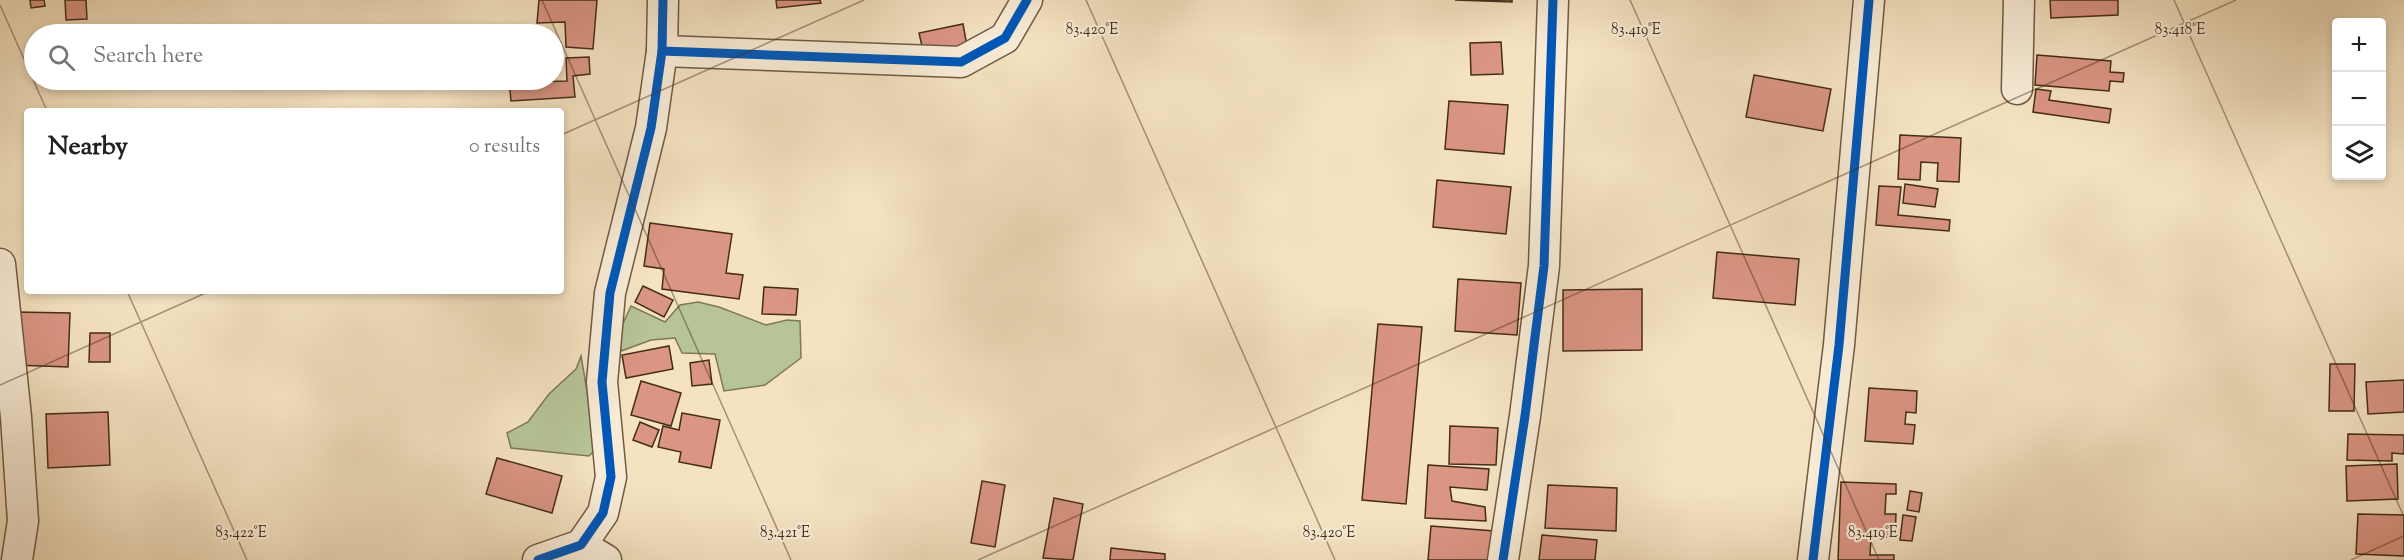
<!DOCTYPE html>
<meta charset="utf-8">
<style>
body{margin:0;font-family:"Sorts Mill Goudy",serif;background:#f2f2f2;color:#222}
.controls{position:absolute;right:18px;top:18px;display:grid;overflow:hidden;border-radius:6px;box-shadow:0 3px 9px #0003}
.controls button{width:54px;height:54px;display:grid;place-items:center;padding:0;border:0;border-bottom:2px solid #e0e0e0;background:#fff;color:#222;font:30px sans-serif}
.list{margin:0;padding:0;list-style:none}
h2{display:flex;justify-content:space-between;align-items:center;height:78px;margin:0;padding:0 24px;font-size:26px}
h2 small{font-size:20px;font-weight:400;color:#767676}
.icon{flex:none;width:33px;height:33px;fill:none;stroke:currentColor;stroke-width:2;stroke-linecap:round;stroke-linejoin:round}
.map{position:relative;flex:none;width:2404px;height:560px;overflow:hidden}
.search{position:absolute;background:#fff;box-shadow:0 3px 9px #0003;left:24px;top:24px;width:540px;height:66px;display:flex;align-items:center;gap:15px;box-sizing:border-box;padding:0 21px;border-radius:33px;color:#767676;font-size:22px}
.panel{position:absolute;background:#fff;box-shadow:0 3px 9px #0003;left:24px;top:108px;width:540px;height:186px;border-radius:6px}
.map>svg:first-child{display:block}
</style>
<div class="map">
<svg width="2404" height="560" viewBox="0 0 2404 560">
<rect width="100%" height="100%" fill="#f4e2c1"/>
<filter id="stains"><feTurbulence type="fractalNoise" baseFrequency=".00333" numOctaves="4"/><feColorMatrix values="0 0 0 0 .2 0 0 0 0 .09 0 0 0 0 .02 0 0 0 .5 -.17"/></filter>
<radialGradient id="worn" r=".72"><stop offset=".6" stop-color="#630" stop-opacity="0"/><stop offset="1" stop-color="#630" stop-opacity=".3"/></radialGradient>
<g fill="#b6c497" stroke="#7e7858" stroke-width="1.5">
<polygon points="698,302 719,307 766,325 787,320 800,321 801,358 765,385 724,391 715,354 682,353 675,338 651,340 613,354 616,339 631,306 665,322 680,305"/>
<polygon points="581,356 591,414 593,452 589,456 511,448 507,433 528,422 549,394 576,369"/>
</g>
<g fill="#da9583" stroke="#452d18" stroke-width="1.5">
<polygon points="30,0 44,0 45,6 31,8"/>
<polygon points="65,0 86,0 87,19 66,20"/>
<polygon points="539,0 597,0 593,49 566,47 565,22 537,23"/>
<polygon points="776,0 820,0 821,3 777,8"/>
<polygon points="1455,0 1512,0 1512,2"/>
<polygon points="2050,0 2118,0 2118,15 2051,18"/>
<polygon points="963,24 967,46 924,55 919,33"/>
<polygon points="1501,42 1503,74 1471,75 1470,43"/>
<polygon points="2037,55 2111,61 2110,72 2124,73 2123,82 2110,81 2109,91 2035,85"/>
<polygon points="589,57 590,74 573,76 575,97 511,101 509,80 533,80 533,82 567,81 566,58"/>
<polygon points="1754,75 1831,89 1823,131 1746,117"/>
<polygon points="2036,89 2051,91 2049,100 2111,109 2109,123 2033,112"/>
<polygon points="1449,101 1508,105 1504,154 1445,149"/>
<polygon points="1900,135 1961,138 1959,182 1937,181 1938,163 1921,162 1920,180 1898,179"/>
<polygon points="1437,180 1511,187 1506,234 1433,227"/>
<polygon points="1905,184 1938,189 1935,207 1903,203"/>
<polygon points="1879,186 1901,187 1898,215 1950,220 1949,231 1876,225"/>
<polygon points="650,223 732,234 726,273 743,275 739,299 662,289 664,269 644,266"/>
<polygon points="1717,252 1799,259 1795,305 1713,298"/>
<polygon points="1458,279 1521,283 1517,335 1455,331"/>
<polygon points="643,286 673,300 664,317 635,302"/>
<polygon points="764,287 798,289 796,315 762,314"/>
<polygon points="1642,289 1642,350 1563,351 1563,290"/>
<polygon points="16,312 70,313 68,367 14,365"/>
<polygon points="1378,324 1422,327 1406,504 1362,500"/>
<polygon points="90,333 110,333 110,362 89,362"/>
<polygon points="669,346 673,369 626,378 622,355"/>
<polygon points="709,360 712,384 692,386 690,363"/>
<polygon points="2330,364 2355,364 2354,411 2329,411"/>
<polygon points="2404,380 2404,412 2368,414 2366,382"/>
<polygon points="641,381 681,393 671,426 631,415"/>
<polygon points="1869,388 1917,391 1916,413 1906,412 1905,424 1915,425 1913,444 1865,441"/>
<polygon points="108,412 110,465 48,468 46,414"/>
<polygon points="682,413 720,420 711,468 679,462 681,452 658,447 663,426 679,430"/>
<polygon points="640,422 659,430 652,447 633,440"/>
<polygon points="1450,426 1498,428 1496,465 1449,464"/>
<polygon points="2348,434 2404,435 2404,454 2392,453 2392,461 2347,460"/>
<polygon points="497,458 562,476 552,513 486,494"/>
<polygon points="2397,464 2398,499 2347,501 2346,466"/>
<polygon points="1428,465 1489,469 1487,490 1450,487 1452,501 1485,507 1486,521 1425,518"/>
<polygon points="982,481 1005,485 995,547 971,543"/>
<polygon points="1841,482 1896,484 1896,494 1886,494 1885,514 1896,514 1895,537 1871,537 1870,555 1894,555 1894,560 1838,560"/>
<polygon points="1548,485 1617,488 1616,531 1545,528"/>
<polygon points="1910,491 1922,493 1919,512 1907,510"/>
<polygon points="1054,498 1083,504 1073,560 1043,558"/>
<polygon points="2358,514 2404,515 2404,556 2356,554"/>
<polygon points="1903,515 1916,517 1912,541 1900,540"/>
<polygon points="1431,526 1494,531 1491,560 1428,560"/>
<polygon points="1542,535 1597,540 1595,560 1539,560"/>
<polygon points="1111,548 1165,554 1165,560 1110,560"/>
</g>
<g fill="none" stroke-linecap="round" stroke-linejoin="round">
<g stroke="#715a42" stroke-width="33">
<g id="minor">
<polyline points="662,51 961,62 1005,38 1027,0"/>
<polyline points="2017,89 2019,0"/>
<polyline points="0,264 16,417 23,521 17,560"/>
<polyline points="581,545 606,560"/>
<polyline points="538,560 581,545 603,513 611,477 602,382 610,293 651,128 662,51 663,0"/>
<polyline points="1503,560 1525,416 1544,266 1553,0"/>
<polyline points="1813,560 1839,345 1869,0"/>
</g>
</g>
<use href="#minor" stroke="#f8ecd7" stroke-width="30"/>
<g stroke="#f8ecd7" stroke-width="13">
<g id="cycleway">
<polyline points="662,51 961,62 1005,38 1027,0"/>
<polyline points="538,560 581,545 603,513 611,477 602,382 610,293 651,128 662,51 663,0"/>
<polyline points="1503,560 1525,416 1544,266 1553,0"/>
<polyline points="1813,560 1839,345 1869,0"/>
</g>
</g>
<use href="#cycleway" stroke="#0057b8" stroke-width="9"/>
</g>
<path fill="none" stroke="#452d18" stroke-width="1.5" stroke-opacity="0.45" d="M 542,0 L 791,560M 1086,0 L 1335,560M 1630,0 L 1879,560M 2174,0 L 2404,517M 0,5 L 47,111M 561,135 L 864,0M 127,291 L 247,560M 0,385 L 210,291M 978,560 L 2236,0M 2351,560 L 2404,536"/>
<g font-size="15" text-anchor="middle" fill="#452d18" stroke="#f8ecd7" stroke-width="4.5" stroke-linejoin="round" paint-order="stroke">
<text x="1092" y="34">83.420°E</text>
<text x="2180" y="34">83.418°E</text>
<text x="1636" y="34">83.419°E</text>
<text x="241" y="537">83.422°E</text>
<text x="785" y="537">83.421°E</text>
<text x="1329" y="537">83.420°E</text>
<text x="1873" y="537">83.419°E</text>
</g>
<rect width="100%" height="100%" filter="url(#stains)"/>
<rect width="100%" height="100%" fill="url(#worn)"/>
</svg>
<div class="controls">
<button>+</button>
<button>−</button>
<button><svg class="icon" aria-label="layers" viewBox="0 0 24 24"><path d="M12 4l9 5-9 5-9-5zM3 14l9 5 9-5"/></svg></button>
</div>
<div class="search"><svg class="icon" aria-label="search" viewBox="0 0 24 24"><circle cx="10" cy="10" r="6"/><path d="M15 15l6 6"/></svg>Search here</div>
<section class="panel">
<h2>Nearby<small>0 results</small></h2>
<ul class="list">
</ul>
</section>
</div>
